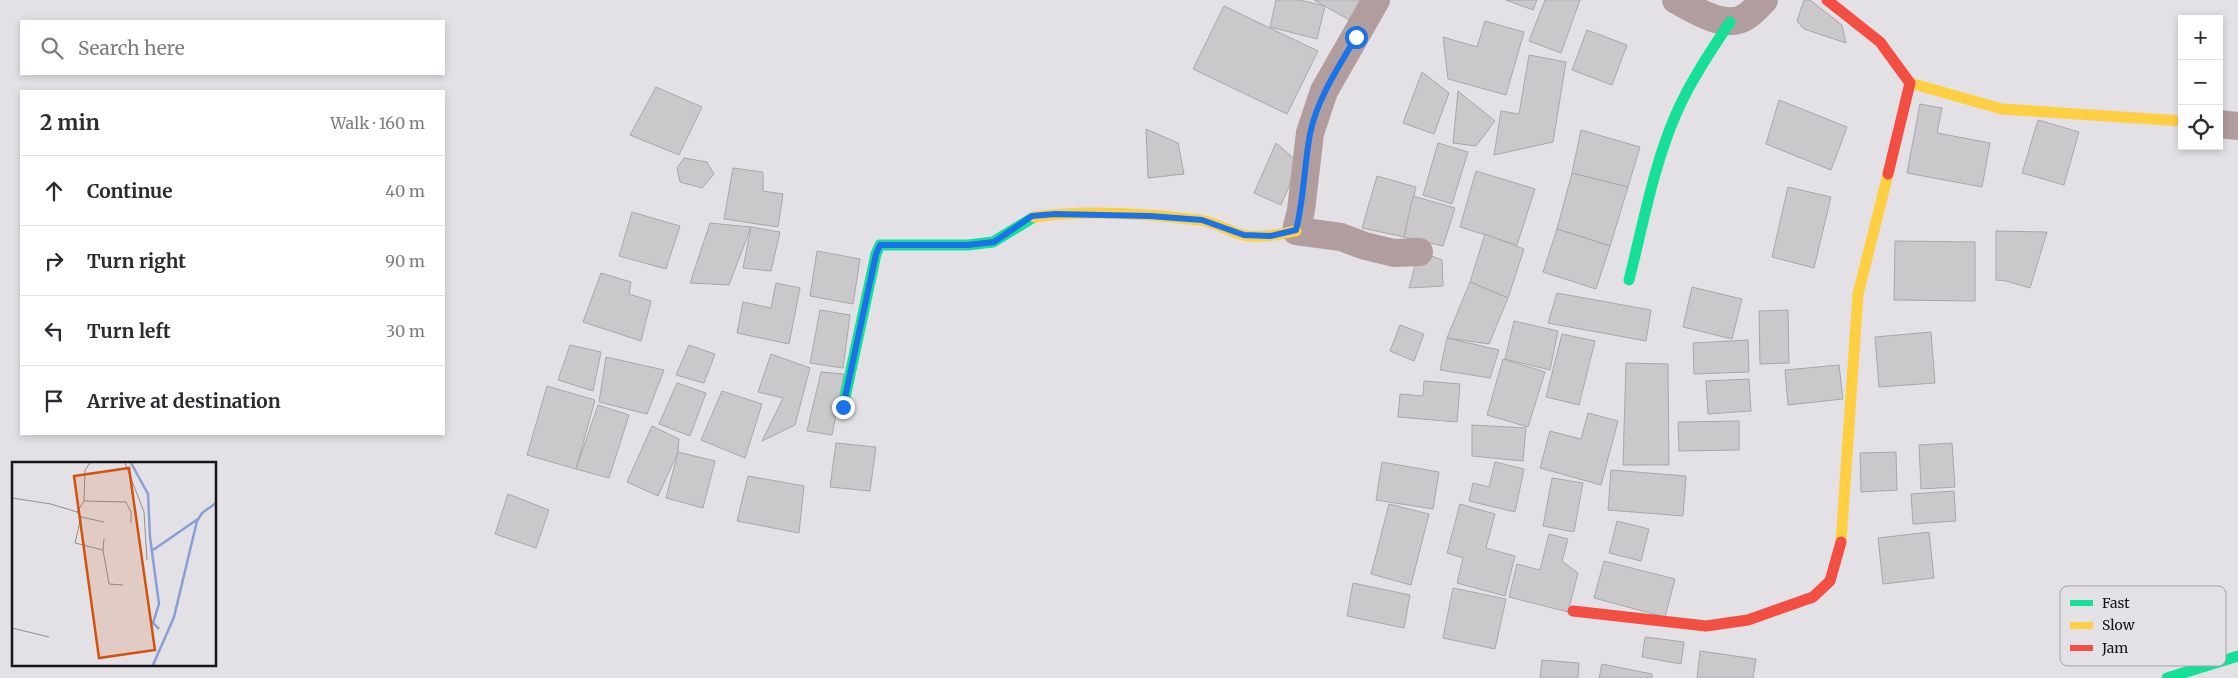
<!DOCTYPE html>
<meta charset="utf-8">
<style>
body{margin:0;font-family:Merriweather,serif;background:#f2f2f3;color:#2b2b33}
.controls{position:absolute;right:15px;top:15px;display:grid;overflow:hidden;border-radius:0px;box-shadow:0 2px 8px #0003}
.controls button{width:45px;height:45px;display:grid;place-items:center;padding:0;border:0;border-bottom:1px solid #e1e1e2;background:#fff;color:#2b2b33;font:25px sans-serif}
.stop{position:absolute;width:15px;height:15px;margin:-11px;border:4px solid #1a73e8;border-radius:50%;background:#fff}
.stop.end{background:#1a73e8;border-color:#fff;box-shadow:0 1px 5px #0008}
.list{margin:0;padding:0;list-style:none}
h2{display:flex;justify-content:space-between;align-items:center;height:65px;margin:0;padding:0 20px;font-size:21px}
h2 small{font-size:16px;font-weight:400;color:#7c7c81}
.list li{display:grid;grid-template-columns:32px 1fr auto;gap:15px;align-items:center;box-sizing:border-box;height:70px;padding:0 20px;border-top:1px solid #e1e1e2}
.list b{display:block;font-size:19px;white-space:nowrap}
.list em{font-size:16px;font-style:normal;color:#7c7c81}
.icon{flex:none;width:28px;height:28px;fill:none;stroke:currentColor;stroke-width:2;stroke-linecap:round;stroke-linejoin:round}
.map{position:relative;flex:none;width:2238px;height:678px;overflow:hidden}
.search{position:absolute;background:#fff;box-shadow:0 2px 8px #0003;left:20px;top:20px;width:425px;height:55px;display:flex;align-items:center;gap:12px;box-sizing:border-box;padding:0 18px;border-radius:0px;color:#7c7c81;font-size:19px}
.panel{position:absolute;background:#fff;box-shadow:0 2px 8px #0003;left:20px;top:90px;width:425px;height:345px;border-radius:0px}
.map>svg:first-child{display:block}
</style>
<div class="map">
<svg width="2238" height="678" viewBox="0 0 2238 678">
<rect width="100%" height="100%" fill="#e3e1e5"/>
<g fill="#cac8cb" stroke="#a9a7aa">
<polygon points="1276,0 1300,0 1325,6 1317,39 1270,27"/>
<polygon points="1314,0 1362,0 1351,21"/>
<polygon points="1506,0 1537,0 1533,10"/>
<polygon points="1545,0 1580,0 1561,53 1529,41"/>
<polygon points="1804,0 1810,0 1842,25 1846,43 1804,29 1797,21"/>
<polygon points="1224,6 1318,51 1287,114 1193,69"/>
<polygon points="1485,21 1524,32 1506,95 1448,79 1443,37 1477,47"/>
<polygon points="1587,30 1627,45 1612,85 1572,70"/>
<polygon points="1529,55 1566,62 1553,142 1494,155 1501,111 1519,114"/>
<polygon points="1422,72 1449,93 1434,134 1403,123"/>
<polygon points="656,87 702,107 679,155 630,135"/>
<polygon points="1458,91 1495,121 1476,146 1453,143"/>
<polygon points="1779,100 1847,127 1831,170 1766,144"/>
<polygon points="1920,104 1942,108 1937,133 1990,143 1982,187 1907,173"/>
<polygon points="2038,120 2079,132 2064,185 2022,173"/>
<polygon points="1146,129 1178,143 1184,174 1148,178"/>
<polygon points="1581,130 1640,147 1628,187 1572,173"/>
<polygon points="1276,143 1299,163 1281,205 1254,193"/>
<polygon points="1438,143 1468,152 1452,204 1423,195"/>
<polygon points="684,158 707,162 714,174 702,188 680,182 677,168"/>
<polygon points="733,168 763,172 763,191 783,194 778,227 724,219"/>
<polygon points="1476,171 1535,189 1517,245 1460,227"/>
<polygon points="1572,173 1628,187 1610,246 1557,229"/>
<polygon points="1377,176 1416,187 1404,237 1362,228"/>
<polygon points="1788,187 1831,197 1814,268 1772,257"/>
<polygon points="1413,196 1455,208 1443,246 1404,237"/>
<polygon points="632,212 680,226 666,269 619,256"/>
<polygon points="710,223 751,227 729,285 690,283"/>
<polygon points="751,227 780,232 771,271 743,268"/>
<polygon points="1557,229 1610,246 1596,289 1543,272"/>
<polygon points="1996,231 2047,232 2030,288 2006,281 1996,280"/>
<polygon points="1485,234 1524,249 1508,298 1470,282"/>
<polygon points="1895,241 1975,242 1975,301 1894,300"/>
<polygon points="817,251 860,259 853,304 810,296"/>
<polygon points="1432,256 1442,260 1443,286 1409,288 1417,258"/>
<polygon points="601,273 631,282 629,294 651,301 641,341 583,322"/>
<polygon points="1470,282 1508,298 1489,344 1447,338"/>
<polygon points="776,283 800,288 789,344 737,333 743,302 771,308"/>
<polygon points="1692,287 1742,299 1732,339 1683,327"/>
<polygon points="1557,293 1651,310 1646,341 1548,323"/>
<polygon points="820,310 850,315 843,368 810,363"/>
<polygon points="1788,310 1789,363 1760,364 1759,311"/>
<polygon points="1514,321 1558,331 1550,370 1505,359"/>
<polygon points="1400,325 1424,334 1414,361 1390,351"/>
<polygon points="1931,332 1935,383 1879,387 1875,337"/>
<polygon points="1562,334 1595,341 1579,405 1546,397"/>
<polygon points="1447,338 1499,350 1490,378 1440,370"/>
<polygon points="1748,340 1749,372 1694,374 1693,343"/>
<polygon points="570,345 601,352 593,391 558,380"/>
<polygon points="689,345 715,354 704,383 676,375"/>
<polygon points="771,354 810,368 795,425 762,441 783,398 758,392"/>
<polygon points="606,357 664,370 647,414 599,402"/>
<polygon points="1503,359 1545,372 1528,427 1487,415"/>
<polygon points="1626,363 1668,364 1669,465 1623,465"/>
<polygon points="1839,365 1843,399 1788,405 1785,370"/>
<polygon points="821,372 844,374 832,435 807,431"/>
<polygon points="1749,379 1751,411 1708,414 1706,381"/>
<polygon points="1424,381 1460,384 1457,422 1398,417 1400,394 1423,396"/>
<polygon points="677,383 706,393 690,436 659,424"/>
<polygon points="547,386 595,400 576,469 527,455"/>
<polygon points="722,391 762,404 745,458 701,440"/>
<polygon points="598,405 629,415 609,478 576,469"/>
<polygon points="1588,413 1618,421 1601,485 1540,468 1550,431 1581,439"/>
<polygon points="1739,421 1739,450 1679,451 1678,422"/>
<polygon points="1472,425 1526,428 1523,461 1472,456"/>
<polygon points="652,426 679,439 678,452 658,496 627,482"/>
<polygon points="836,443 876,447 870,491 830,487"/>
<polygon points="1952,443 1955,487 1921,489 1919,445"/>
<polygon points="678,452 715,461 703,508 666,498"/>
<polygon points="1896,452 1897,490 1861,492 1860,453"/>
<polygon points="1382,462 1439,472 1433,509 1376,500"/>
<polygon points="1495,462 1524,469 1515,512 1469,501 1473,483 1489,487"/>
<polygon points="1611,470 1686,476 1683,516 1608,510"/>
<polygon points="748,476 804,486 799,533 737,521"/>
<polygon points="1552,478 1583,483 1574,532 1543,526"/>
<polygon points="1954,491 1956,521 1913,524 1911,494"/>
<polygon points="508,494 549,510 536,548 495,534"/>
<polygon points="1389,504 1429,514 1411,585 1371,574"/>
<polygon points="1460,504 1495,514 1486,548 1515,556 1505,596 1457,583 1463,558 1447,553"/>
<polygon points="1617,521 1649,529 1641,561 1609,553"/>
<polygon points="1929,532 1934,578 1883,584 1878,538"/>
<polygon points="1549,534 1568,539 1562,561 1578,573 1568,612 1509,597 1517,564 1540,570"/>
<polygon points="1604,561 1675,579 1665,617 1594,598"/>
<polygon points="1353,583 1410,595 1404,628 1347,616"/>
<polygon points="1453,588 1506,599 1495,649 1443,638"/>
<polygon points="1645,637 1684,642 1681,664 1642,657"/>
<polygon points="1700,651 1756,659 1753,678 1697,678"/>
<polygon points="1542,660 1579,663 1578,678 1540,678"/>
<polygon points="1602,664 1652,674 1652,678 1599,678"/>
</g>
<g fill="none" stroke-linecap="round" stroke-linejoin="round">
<g stroke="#b19d9e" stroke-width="28">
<polyline points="1376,0 1324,91 1310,133 1301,210 1296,231 1341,237 1365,246 1394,253 1419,252"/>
<path d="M 1676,0 C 1696,10 1725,31 1747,16 C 1753,12 1759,5 1764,0"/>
<polyline points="2219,124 2238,126"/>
</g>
<g stroke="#16e098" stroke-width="11">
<path d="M 1629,280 C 1643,225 1653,167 1676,114 C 1690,82 1710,52 1730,22"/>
<polyline points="843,407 876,254 880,245 968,245 993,242 1034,217"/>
<polyline points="2167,678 2238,656"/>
</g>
<g stroke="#ffcf43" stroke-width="11">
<polyline points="1910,83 2002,109 2182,121"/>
<path d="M 1034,217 C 1083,210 1149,214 1199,220 C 1214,221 1228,231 1243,235 C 1260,239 1279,234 1296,231"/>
<polyline points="1841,542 1858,294 1888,174"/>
</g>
<g stroke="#f24e42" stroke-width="11">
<polyline points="1827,0 1880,42 1910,83 1888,174"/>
<polyline points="1573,611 1706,626 1748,620 1813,597 1830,581 1841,542"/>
</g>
</g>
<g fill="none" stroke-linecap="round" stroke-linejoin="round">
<path stroke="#1a73e8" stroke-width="6" d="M 843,407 L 876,254 L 880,245 L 968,245 L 994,242 L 1032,216 L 1055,214 L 1150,216 L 1202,220 L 1244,235 L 1270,236 L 1296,230 C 1304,199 1304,166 1310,134 C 1317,99 1338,68 1356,37"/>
</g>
<g transform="translate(12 462)">
<rect width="204" height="204" fill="#e3e1e5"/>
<path fill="none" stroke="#87a0d5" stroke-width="2.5" d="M 119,1 L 136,32 L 138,75 L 147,142 L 141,161 L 147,167M 141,88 L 186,57M 141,203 L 162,155 L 185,59 L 190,51 L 204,41"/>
<path fill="none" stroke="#918f93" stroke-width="1" d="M 113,1 L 132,50 L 135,98M 0,36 L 39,42 L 65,50 L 69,55 L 63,81 L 91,88 L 92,77M 72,39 L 73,8 L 78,1M 65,50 L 72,39 L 114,40 L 119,50 L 119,61M 69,55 L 92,60M 91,88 L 97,122 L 111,123M 0,166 L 37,175"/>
<path fill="#d3520d" fill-opacity="0.15" stroke="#d3520d" stroke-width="2.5" d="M 117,6 L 143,188 L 87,196 L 62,14 Z"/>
<rect width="204" height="204" fill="none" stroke="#161517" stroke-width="2.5"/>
</g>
<rect x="2060" y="586" width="166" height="80" rx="8" fill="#e3e0e6" stroke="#a6a3a8" stroke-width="1"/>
<rect x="2070" y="600" width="23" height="6" fill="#16e098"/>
<rect x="2070" y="622" width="23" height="7" fill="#ffcf43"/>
<rect x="2070" y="645" width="23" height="6" fill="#f24e42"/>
<g font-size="14" fill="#161517">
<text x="2102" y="608">Fast</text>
<text x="2102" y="630">Slow</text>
<text x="2102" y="653">Jam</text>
</g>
</svg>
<div class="controls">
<button>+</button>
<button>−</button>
<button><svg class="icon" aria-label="locate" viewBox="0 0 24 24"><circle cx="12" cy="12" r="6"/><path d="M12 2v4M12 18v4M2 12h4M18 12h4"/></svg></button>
</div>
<div class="stop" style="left:1356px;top:37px"></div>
<div class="stop end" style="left:843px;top:407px"></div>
<div class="search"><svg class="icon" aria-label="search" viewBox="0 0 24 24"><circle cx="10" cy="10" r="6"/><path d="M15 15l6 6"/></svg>Search here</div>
<section class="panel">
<h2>2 min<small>Walk · 160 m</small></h2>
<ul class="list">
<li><svg class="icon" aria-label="ahead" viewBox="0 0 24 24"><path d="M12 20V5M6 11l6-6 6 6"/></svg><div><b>Continue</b></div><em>40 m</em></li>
<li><svg class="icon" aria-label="right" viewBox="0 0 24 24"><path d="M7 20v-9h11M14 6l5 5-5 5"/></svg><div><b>Turn right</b></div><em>90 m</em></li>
<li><svg class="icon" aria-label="left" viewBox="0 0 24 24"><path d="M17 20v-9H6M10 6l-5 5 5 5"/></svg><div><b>Turn left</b></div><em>30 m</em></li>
<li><svg class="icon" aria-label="arrive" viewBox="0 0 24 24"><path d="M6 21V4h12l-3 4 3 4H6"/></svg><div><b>Arrive at destination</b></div></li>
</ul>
</section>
</div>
